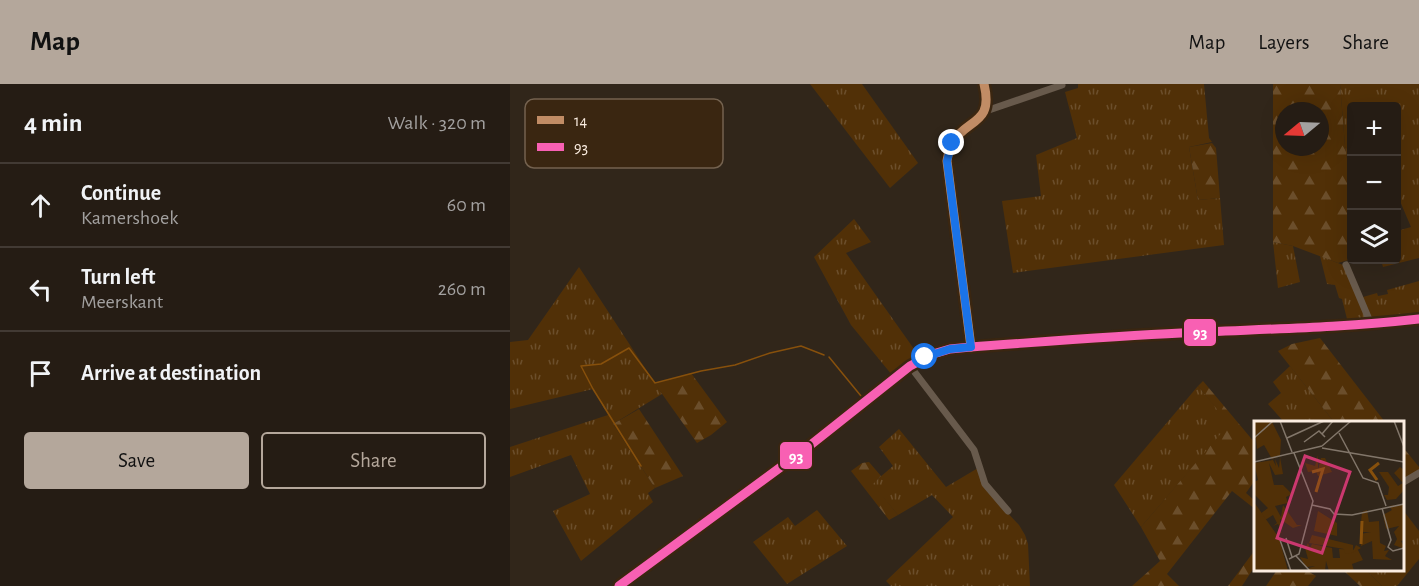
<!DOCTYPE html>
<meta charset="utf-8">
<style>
body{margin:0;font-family:"Alegreya Sans",sans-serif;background:#312922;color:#f1f3f6}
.controls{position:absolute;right:18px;top:18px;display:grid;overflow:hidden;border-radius:6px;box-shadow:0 6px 24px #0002}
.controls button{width:54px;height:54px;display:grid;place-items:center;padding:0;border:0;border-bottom:2px solid #423a34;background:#251c14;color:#f1f3f6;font:30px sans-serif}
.compass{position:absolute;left:765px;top:18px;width:54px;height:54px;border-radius:50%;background:#251c14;box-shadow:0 6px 24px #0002;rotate:251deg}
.stop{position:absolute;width:18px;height:18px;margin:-14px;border:4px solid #1a73e8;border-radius:50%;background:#fff}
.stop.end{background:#1a73e8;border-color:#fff;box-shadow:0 2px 6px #0008}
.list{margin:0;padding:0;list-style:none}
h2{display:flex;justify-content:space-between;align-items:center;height:78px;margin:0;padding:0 24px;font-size:26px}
h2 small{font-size:20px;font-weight:400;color:#a3a1a0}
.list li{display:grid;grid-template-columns:39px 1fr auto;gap:18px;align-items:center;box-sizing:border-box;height:84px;padding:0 24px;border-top:2px solid #423a34}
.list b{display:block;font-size:22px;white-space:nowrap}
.list p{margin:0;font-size:20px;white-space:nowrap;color:#a3a1a0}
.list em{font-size:20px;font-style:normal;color:#a3a1a0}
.actions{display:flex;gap:12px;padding:18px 24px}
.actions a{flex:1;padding:14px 0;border:2px solid #b4a79b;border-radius:6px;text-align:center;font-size:21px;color:#b4a79b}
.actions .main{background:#b4a79b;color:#111}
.icon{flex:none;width:33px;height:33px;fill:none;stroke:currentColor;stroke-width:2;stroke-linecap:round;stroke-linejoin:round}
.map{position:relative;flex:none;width:909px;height:502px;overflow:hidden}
header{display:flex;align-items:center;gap:36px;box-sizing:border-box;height:84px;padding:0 30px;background:#b4a79b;color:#111}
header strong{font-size:28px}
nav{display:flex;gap:33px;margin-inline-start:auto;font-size:21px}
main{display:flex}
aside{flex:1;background:#251c14}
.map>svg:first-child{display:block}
</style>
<header>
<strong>Map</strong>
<nav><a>Map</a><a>Layers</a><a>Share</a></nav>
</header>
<main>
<aside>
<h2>4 min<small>Walk · 320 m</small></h2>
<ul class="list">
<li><svg class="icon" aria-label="ahead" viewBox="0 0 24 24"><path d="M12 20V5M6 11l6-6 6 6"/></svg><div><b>Continue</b><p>Kamershoek</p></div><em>60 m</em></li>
<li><svg class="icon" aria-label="left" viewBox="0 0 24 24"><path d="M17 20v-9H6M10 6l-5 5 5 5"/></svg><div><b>Turn left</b><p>Meerskant</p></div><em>260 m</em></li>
<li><svg class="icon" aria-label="arrive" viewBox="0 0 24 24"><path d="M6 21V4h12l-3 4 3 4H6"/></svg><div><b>Arrive at destination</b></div></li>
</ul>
<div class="actions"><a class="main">Save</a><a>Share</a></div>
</aside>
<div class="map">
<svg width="909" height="502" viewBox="0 0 909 502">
<defs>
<pattern id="grass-tufts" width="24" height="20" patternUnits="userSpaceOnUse" patternTransform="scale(1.5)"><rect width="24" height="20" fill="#513007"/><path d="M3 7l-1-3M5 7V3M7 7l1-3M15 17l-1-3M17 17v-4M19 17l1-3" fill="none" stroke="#6b4e2b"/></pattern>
<pattern id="forest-firs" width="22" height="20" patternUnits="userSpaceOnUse" patternTransform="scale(1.5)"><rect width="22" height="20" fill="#513007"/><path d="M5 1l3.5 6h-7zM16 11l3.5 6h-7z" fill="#6b4e2b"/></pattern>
</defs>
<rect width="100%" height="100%" fill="#31261a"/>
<g fill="url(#grass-tufts)">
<polygon points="300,0 352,0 408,79 380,104"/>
<polygon points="568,0 694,0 699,54 702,58 679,63 688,116 710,114 714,161 503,189 492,117 531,112 526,71 567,54 555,8 568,4"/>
<polygon points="830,0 909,0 909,174 873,183 871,176 886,176 887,147 901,143 887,110 886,22 842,22 841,101 835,62"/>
<polygon points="344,135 361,158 336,169 409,272 382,291 341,241 304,173"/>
<polygon points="763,158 783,162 790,198 768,204"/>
<polygon points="810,172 833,181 858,238 838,239 832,215 829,214 825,201 817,200"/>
<polygon points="69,183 152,310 103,340 145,404 138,409 143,418 71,477 43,427 80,410 61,371 0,393 0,363 98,331 83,305 0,325 0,258 18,256"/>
<polygon points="909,197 909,230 862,236 853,213 867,209 868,212 878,210 877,206"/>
<polygon points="780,282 824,338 774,338 758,320 771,309 763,298"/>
<polygon points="688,302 720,340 631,443 604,401"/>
<polygon points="389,345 436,403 468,384 476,406 509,441 515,451 518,460 520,502 381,502 376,497 443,433 422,411 388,431 362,400 383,382 369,363"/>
<polygon points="307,426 337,462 277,500 243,458 278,433 285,442"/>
<polygon points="893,426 909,447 909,475 887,502 872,502 856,486 892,486"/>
</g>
<g fill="url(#forest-firs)" fill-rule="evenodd">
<path d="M 763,0 L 830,0 L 835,62 L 841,101 L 842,175 L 828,179 L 783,162 L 763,158 ZM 774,27 L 810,27 L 810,63 L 774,63 Z"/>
<polygon points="702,59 706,64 710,114 688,116 679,63"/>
<polygon points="810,254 875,338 824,338 768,267 782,260"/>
<polygon points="181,289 217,338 201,351 187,359 145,300"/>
<polygon points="693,297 745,359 745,396 736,409 745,417 745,425 722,407 657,490 669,502 622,502 650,477 631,443 719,340 688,302"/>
<polygon points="129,325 173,392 145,404 103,340"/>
<polygon points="892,362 909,383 909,387 892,396"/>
<polygon points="359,378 371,392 363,400 388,431 379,436 341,387 352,379"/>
<polygon points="745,466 745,482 732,502 718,502"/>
<polygon points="767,486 796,486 806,492 798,502 756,502"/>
<polygon points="833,486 856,486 872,502 850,502"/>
</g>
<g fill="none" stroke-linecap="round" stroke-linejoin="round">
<g stroke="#87500c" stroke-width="1.5">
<polyline points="319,273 351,312"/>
<polyline points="131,382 83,305 71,282 91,280 119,264 145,299 191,287 225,281 260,269 291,262 314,271"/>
</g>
<g stroke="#685a4c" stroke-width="7">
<polyline points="473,28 552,1"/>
<polyline points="836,181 861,240"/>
<path d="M 461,263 L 437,77 C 438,71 439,64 442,59 C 457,34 484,41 474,0"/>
<polyline points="400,282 464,366 475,400 498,427"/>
<polyline points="892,399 909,389"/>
<path d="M 109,502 L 298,363 L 400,282 L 423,270 L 440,265 L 461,263 C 531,258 601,252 671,249 C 751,245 830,244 909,235"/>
</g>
<g stroke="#3a2611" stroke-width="14">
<path id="bus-1" d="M 461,263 L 437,77 C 438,71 439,64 442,59 C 457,34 484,41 474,0"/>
</g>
<g stroke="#3a2611" stroke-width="14">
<path id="bus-2" d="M 109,502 L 298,363 L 400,282 L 423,270 L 440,265 L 461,263 C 531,258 601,252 671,249 C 751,245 830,244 909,235"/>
</g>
<use href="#bus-1" stroke="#c18c65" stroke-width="9"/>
<use href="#bus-2" stroke="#f860b3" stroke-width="9"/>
</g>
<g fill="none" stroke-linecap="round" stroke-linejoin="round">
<polyline stroke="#1a73e8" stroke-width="8" points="415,273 440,265 461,263 437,77 442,59"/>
</g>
<g transform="translate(744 337)">
<rect width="150" height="150" fill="#31261a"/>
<path d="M 0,0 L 18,1 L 27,19 L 26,35 L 18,38 L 10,24 L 3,28 ZM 64,34 L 64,49 L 67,37 L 71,37 L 78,51 L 64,55 L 62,50 L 54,51 L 51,42 L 61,45 ZM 146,46 L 150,49 L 150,69 L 142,78 L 133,79 L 130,74 L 134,74 L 135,66 L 125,51 L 134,51 L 144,65 L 149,62 L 140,52 ZM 150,83 L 150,119 L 147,120 L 150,126 L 148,127 L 140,124 L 143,118 L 140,111 L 145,105 L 132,108 L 129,94 L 138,89 L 135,85 ZM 113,89 L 115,101 L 125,100 L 126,122 L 132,125 L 130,130 L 135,129 L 131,135 L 138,139 L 119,138 L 118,120 L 107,125 L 106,113 L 117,111 L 106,111 L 108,91 ZM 64,90 L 83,102 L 83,115 L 60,110 ZM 54,122 L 56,127 L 58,123 L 78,127 L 79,137 L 86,137 L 85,128 L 104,129 L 109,139 L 98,143 L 100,150 L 75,150 L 72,140 L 71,150 L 56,150 L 55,147 L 61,145 L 52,146 L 46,136 L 54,138 L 51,127 Z" fill="#513007"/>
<path d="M 26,36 L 29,53 L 21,54 L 15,42 L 20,64 L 29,64 L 38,73 L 32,76 L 34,82 L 21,85 L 27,96 L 29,84 L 43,104 L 48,104 L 39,107 L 26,98 L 27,108 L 24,103 L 19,105 L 23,102 L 19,94 L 11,99 L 22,113 L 29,111 L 23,114 L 34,150 L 0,150 L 0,81 L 6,93 L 14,87 L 0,73 L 0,61 L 4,59 L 0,42 L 19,39 L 22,45 L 21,38 L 25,47 ZM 58,114 L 99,124 L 99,130 L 102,124 L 107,127 L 96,133 L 91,132 L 90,128 L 55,122 Z" fill="#513007"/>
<path d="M 0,81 L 25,117 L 34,150 L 0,150 Z" fill="#513007"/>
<path fill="none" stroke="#87500c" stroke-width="3" d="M 58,51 L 69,48 L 62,71M 123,59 L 116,49 L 125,42M 107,123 L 108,100"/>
<path fill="none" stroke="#82766a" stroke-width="1.5" d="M 26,0 L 38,31M 140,0 L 150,26M 85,12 L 109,57 L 124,62 L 132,85M 71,16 L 68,13 L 79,0M 0,17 L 19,0M 33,17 L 70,0M 50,21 L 65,10 L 68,13M 68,25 L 97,0M 68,27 L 150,41M 0,41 L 68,25M 58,84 L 76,88 L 80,93 L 98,94 L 150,83M 128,87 L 137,119 L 134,126 L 139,130 L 150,127M 32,117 L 38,136M 26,119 L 37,150M 42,135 L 56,150M 35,138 L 45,133 L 59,80 L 40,32"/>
<path fill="#cb386f" fill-opacity="0.15" stroke="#cb386f" stroke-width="3" d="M 51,35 L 96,51 L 68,132 L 23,117 Z"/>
<rect width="150" height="150" fill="none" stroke="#fbede1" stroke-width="3"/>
</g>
<rect x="15" y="15" width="198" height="69" rx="9" fill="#3a2611" stroke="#74624f" stroke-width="1.5"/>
<rect x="27" y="32" width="27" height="8" fill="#c18c65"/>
<rect x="27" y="59" width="27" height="8" fill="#f860b3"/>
<g font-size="16" fill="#fbede1">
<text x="64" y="42">14</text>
<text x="64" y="69">93</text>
</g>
<g stroke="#3a2611" stroke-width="2">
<rect x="673" y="234" width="34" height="29" rx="6" fill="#f860b3"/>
<rect x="269" y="357" width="34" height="29" rx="6" fill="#f860b3"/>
</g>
<g font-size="16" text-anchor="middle" font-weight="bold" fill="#fff">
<text x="690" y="254">93</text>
<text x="286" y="378">93</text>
</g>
</svg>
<div class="controls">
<button>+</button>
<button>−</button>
<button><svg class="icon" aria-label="layers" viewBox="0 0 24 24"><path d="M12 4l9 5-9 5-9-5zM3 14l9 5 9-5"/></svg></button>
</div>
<svg class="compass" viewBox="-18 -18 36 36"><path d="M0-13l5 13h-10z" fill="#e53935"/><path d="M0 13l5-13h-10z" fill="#a3a1a0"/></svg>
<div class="stop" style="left:415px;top:273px"></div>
<div class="stop end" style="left:442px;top:59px"></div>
</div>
</main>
